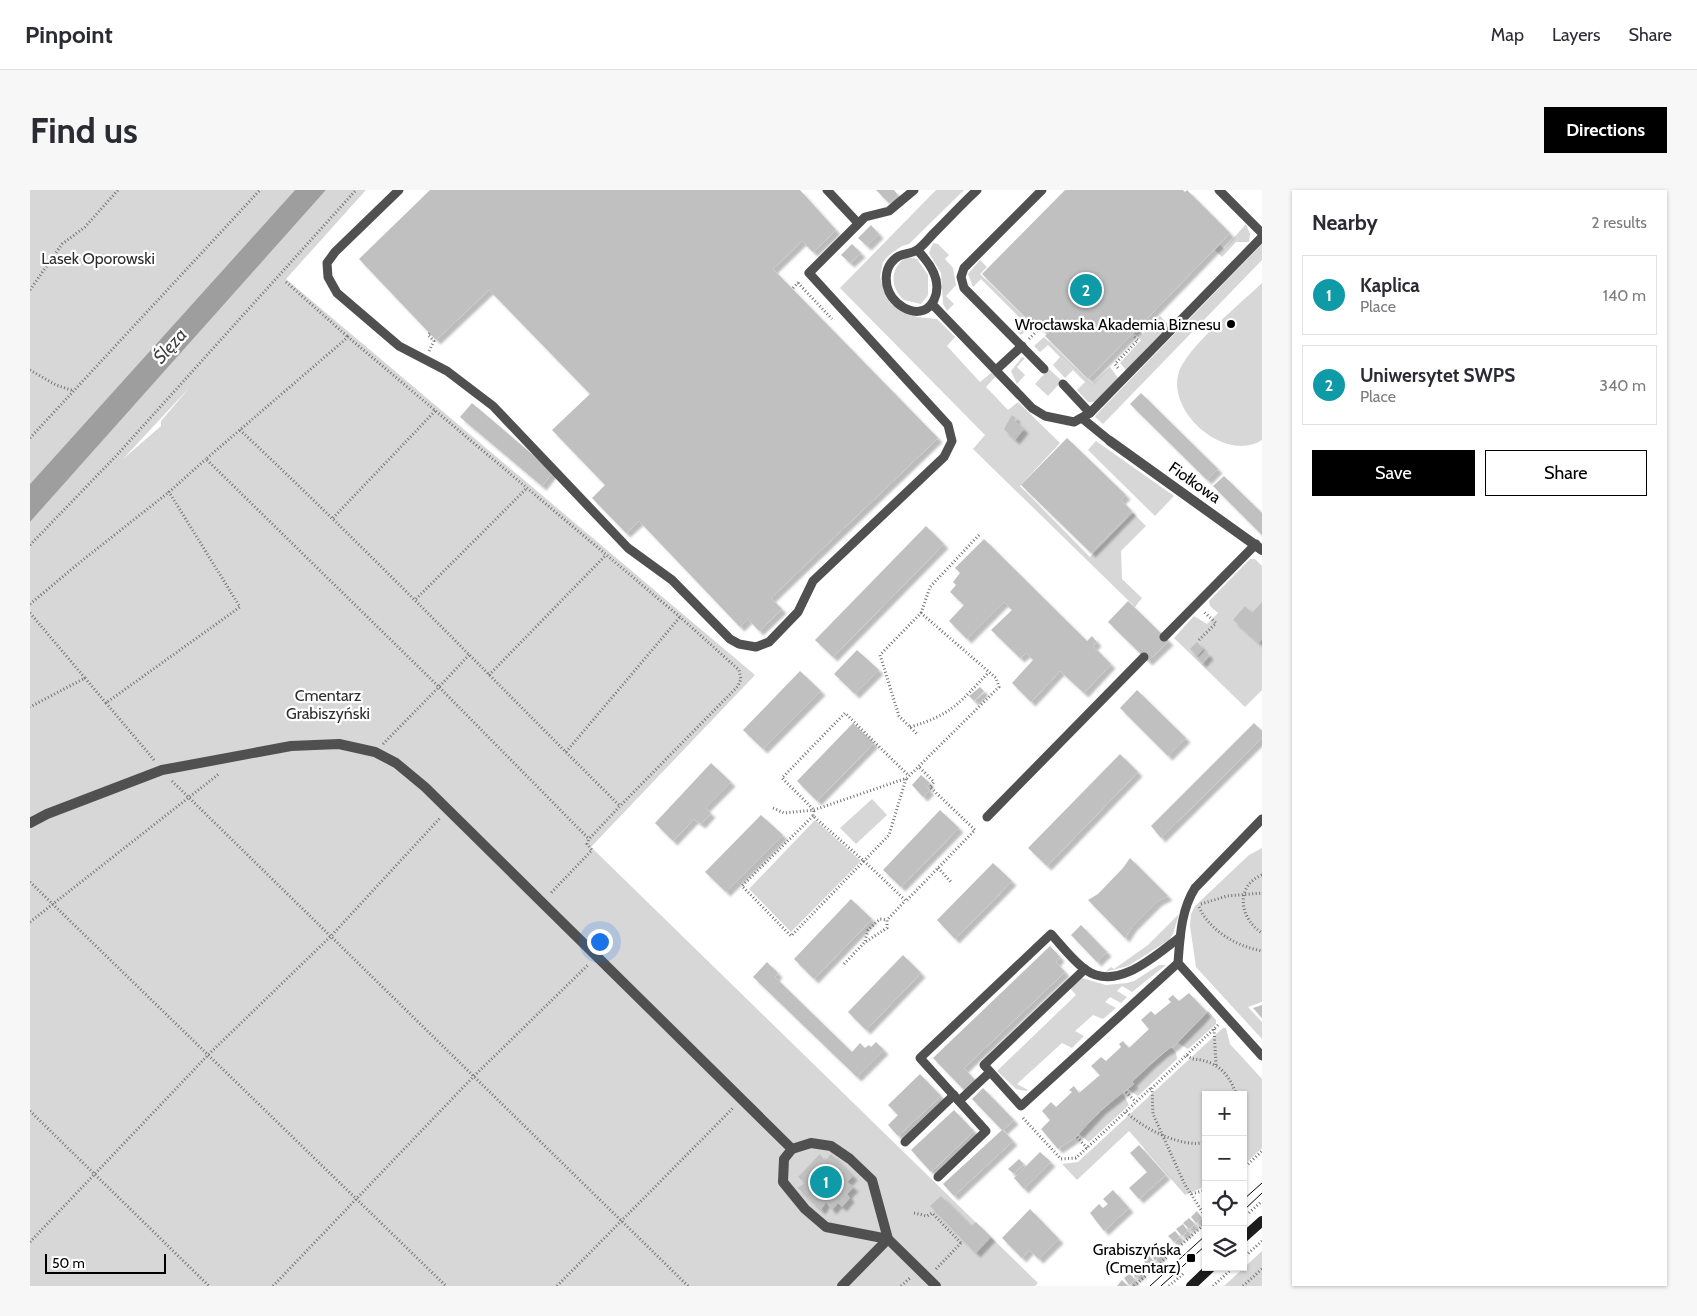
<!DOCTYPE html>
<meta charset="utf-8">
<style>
body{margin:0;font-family:Cabin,sans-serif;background:#f7f7f7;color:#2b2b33}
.controls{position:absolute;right:15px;bottom:15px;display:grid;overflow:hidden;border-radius:0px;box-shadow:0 1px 4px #0004}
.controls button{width:45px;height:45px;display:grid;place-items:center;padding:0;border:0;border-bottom:1px solid #e1e1e2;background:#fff;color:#2b2b33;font:25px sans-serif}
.scale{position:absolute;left:15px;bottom:12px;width:121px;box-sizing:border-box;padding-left:5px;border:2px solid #000;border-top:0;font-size:14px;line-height:18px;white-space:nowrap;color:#000;-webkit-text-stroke:4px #fff;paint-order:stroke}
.you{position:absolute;left:569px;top:751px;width:18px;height:18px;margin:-12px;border:4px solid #fff;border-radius:50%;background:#1a73e8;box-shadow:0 0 0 8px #1a73e833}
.badge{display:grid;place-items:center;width:32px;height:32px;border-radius:50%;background:#000;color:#fff;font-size:16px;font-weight:700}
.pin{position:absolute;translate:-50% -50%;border:2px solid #fff;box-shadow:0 1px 5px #0006}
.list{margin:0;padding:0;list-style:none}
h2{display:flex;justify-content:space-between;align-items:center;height:65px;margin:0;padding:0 20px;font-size:21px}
h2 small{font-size:16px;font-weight:400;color:#7c7c81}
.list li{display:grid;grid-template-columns:32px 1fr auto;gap:15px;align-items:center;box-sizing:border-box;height:80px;margin:0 10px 10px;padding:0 10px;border:1px solid #e1e1e2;border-radius:0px}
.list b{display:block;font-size:19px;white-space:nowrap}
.list p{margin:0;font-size:16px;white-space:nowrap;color:#7c7c81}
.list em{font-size:16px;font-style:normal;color:#7c7c81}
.actions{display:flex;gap:10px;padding:15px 20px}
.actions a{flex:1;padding:11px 0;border:1px solid #000;border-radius:0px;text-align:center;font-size:18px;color:#000}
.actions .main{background:#000;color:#fff}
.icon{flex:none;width:28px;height:28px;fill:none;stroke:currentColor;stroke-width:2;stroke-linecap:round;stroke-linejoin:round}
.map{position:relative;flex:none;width:1232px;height:1096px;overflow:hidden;border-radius:0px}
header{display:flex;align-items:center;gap:30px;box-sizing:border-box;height:70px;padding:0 25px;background:#fff;border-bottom:1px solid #e1e1e2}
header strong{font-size:24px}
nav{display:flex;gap:28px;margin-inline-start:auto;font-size:18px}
.intro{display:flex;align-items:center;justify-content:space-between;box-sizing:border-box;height:120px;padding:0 30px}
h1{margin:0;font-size:35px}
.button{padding:12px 22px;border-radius:0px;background:#000;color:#fff;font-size:18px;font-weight:700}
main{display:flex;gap:30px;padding:0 30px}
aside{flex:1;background:#fff;border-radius:0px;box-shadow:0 1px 4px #0004}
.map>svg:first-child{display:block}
</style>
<header>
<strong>Pinpoint</strong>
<nav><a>Map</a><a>Layers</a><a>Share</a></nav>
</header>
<div class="intro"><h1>Find us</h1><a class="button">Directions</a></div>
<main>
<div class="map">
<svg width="1232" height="1096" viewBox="0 0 1232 1096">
<defs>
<filter id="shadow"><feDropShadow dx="4.5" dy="4.5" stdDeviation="1" flood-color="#0004"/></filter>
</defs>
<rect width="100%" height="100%" fill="#fff"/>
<g fill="#d7d7d7" fill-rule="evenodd">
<polygon points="0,0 265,0 0,294"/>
<path d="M 296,0 L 336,0 L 256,89 L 725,485 L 561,657 L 1008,1093 L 1005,1096 L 0,1096 L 0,332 ZM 160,197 L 131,231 L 131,236 L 93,269 Z"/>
<polygon points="906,0 934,0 879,54 872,56 859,65 853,72 850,87 856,107 862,115 887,127 907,129 925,147 917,156 950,192 961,183 966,186 956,197 978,220 988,212 1030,253 990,296 1060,367 1103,323 1116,336 1091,361 1092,389 1112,408 1105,417 943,259 955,245 810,98"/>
<polygon points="1216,34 1220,44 1219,52 1206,52 1192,67 1185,60 1190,55 1194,59"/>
<polygon points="903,53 908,54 919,65 915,69 923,78 926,95 916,106 924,114 917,121 913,114 911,83 899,63"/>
<polygon points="1232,54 1232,70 1073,234 1065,227 1066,225"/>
<path d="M 877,67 L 887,69 L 898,85 L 898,105 L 891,114 L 874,110 C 859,97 860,77 877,67 Z"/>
<polygon points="950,70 957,77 950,84 1002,135 991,145 986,140 994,132 951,89 943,97 938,84"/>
<path d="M 1232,93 L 1232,250 C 1195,274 1133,220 1150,179 C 1161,154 1211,113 1232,93 Z"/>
<polygon points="1130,126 1139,135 1096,180 1090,173 1111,150 1104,143 1108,139 1113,144"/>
<polygon points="1014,147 1062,194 1080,177 1088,188 1065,212 1058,212 1047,200 1055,192 1043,180 1035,188 1023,175 1030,167 1018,155 1010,162 1004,156"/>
<polygon points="992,167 995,168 987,177 995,185 987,194 981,181"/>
<polygon points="1019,179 1032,191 1018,206 1005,194"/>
<polygon points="1066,251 1144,306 1125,326 1058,260"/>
<polygon points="1220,369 1225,369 1232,376 1232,500 1215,517 1144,448 1164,426 1177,434 1188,423 1180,416 1179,411"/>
<polygon points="842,609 857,625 826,654 810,638"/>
<polygon points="785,630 831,671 761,742 719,699"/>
<polygon points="1232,658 1232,812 1218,817 1232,832 1232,849 1166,777 1160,736 1161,724 1165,716 1219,665"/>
<polygon points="1149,724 1143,744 1139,750 1098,776 1075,782 1081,777 1084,779 1118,755"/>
<polygon points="1129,775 1136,775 1102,802 1092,796 1087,801 1097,807 1091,813 1080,807 1075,812 1086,818 1073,829 1063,825 1045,841 1054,846 1042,858 1032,853 987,894 998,900 996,901 986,899 967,881 1046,805 1039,797 1052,788 1076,795 1097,793 1104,791"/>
<polygon points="1178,821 1186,830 1186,834 1158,859 1148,853"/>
<polygon points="1193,838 1196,838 1200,854 1232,889 1232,958 1213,976 1213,905 1176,905 1176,996 1155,1005 1099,941 1047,990 1032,974 1048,972"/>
<polygon points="1141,857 1146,863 1147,869 1108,906 1098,899 1104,894 1102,892"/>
<polygon points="1092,902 1099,915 1059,952 1049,944 1053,938"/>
<polygon points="1232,1061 1232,1096 1194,1096"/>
</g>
<polygon fill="#9e9e9e" points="265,0 296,0 0,332 0,294"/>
<g fill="#c0c0c0" filter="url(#shadow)">
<polygon points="400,0 770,0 806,40 783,62 772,51 743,79 908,248 741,408 752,419 729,441 718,429 710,437 609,331 596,343 562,308 575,295 522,240 560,204 459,100 406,150 329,69"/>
<polygon points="846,0 864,0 868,5 859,13"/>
<polygon points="1035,0 1153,0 1155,2 1157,0 1200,43 1058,189 1015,146 1017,144 1004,132 1002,134 952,84"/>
<polygon points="841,35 849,44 837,56 828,48"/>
<polygon points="822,54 831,63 820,73 811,65"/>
<polygon points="1111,203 1188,279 1177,290 1100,214"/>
<polygon points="442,213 523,282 512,296 430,227"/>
<polygon points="982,225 986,228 984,230 994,239 985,250 974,239"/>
<polygon points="1037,248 1096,305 1091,310 1102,321 1061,363 991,295"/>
<polygon points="1194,286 1232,323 1232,345 1183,296"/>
<polygon points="896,336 914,354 803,467 785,450"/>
<polygon points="954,349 1057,451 1062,446 1067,452 1063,456 1081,474 1054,503 1030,481 1001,512 982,493 1003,470 996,463 990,468 961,440 982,420 974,412 937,449 919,431 934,415 920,402 926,395 923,392 930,383 925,378"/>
<polygon points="1098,411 1139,451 1118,471 1078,432"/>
<polygon points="1232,412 1232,449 1229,453 1203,430 1215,416 1222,423"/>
<polygon points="1167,452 1173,459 1167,466 1160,459"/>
<polygon points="827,460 849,480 825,504 804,484"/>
<polygon points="1175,461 1179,465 1172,473 1168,469"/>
<polygon points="770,481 791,501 733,559 713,540"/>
<polygon points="950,497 954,501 944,511 939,506"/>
<polygon points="1107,500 1156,548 1138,566 1090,518"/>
<polygon points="823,533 844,553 787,611 767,591"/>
<polygon points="1224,533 1232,541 1232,548 1131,648 1121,636"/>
<polygon points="1090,564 1108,582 1017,676 998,658"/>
<polygon points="681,573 701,592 675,618 681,623 671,634 664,629 643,651 625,633"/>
<polygon points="891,585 900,593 896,597 900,600 893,607 882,595"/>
<polygon points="910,620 929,638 871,697 853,680"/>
<polygon points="731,625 753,645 696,702 675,682"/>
<polygon points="1100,668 1138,706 1128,711 1102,737 1095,748 1058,710 1068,704 1093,678"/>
<polygon points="963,673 982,691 925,749 907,730"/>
<polygon points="821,709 842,729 784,789 764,769"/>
<polygon points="1051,735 1077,762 1067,772 1041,745"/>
<polygon points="1020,756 1030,767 1026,772 1035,782 934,878 945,890 934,900 903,868"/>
<polygon points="873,765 891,783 836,840 818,822"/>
<polygon points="737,772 748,783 745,787 822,862 830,853 835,858 839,855 841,857 846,852 854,860 827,887 723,787"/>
<polygon points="1159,803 1177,822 1171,829 1144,856 1134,862 1120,874 1102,892 1104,894 1071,920 1046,947 1028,959 1011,939 1020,930 1012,921 1021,912 1026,917 1042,902 1039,900 1044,896 1049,903 1070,885 1061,876 1071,867 1076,871 1091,857 1089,854 1093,851 1099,858 1119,839 1111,830 1121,821 1125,825 1141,812 1138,809 1143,805 1149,811"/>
<polygon points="1232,815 1232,828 1223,818"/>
<polygon points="890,884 911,906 868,946 858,935 868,925 858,915"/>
<polygon points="953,898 984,930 973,940 983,951 924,1006 913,994 972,940 942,909"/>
<polygon points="924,920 944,941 901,982 881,960"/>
<polygon points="1109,955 1136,985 1109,1009 1099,998 1117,982 1100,963"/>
<polygon points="1010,962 1021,972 994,999 984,988"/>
<polygon points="790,964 795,971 801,964 823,986 817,992 824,997 817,1004 820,1008 812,1017 808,1013 802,1020 796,1012 791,1020 768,998 775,993 768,987"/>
<polygon points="989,969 994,974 984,984 978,979"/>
<polygon points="1083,1000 1099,1018 1074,1041 1060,1023 1069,1014 1073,1018 1078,1014 1073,1009"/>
<polygon points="911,1006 941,1036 946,1032 961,1047 946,1063 900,1016"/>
<polygon points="1000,1019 1029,1049 1009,1069 999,1060 992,1068 972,1048"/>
<polygon points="1167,1021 1172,1028 1166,1033 1161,1027"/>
<polygon points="1159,1028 1165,1034 1159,1039 1153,1033"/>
<polygon points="1153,1034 1158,1041 1152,1046 1146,1039"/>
<polygon points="1145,1041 1150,1047 1144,1052 1138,1046"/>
<polygon points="1126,1058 1132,1065 1125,1070 1120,1064"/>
<polygon points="1119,1065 1124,1072 1118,1077 1113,1070"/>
<polygon points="1107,1076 1112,1083 1106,1088 1101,1082"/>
<polygon points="1100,1083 1105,1090 1099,1095 1094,1088"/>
<polygon points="1092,1090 1098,1096 1087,1096"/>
</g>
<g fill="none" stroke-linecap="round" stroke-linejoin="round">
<g stroke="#727272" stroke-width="3" stroke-dasharray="1 2.5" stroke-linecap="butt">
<polyline points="256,92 318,147"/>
<polyline points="768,93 802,129"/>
<polyline points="763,98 769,92"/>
<polyline points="0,100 32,54 55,37 88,0"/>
<polyline points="999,149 1010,138"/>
<polyline points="399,161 404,151 398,145 400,143"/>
<polyline points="1088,178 1085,174 1108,150 1103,146"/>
<polyline points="0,180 26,195 44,201"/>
<path d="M 210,240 C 340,362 463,490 590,616 L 559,649 L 557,654 L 562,660 L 520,704"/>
<polyline points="0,248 230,0"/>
<polyline points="303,328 406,220"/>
<polyline points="0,355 86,266 326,0"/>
<polyline points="386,409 497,298"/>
<polyline points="0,414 54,369 139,302"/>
<polyline points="0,423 55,488 0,517"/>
<polyline points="891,423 900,397 949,345"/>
<polyline points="1169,450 1186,433 1174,422"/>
<polyline points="439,465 409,497 176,269 318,147 650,427 709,480 711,489 708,496 590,616"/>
<polyline points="459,485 576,365"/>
<polyline points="55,488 76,513 210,417 139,302 176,269"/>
<polyline points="76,513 125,571"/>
<path d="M 880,537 C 922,525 930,512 959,482"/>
<polyline points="353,554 409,497 559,649"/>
<polyline points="536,562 650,427"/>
<polyline points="876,589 859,645 834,671 876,711 945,640 900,597 904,592 888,576"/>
<polyline points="142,591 658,1096"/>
<polyline points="743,618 754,623 784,620 877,588 969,497 966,488 891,423 850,465 869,526 888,545"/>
<polyline points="783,626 712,696 761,746 834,671 783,626 784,620 752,588 815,523 879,586"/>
<polyline points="908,678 922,693"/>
<path d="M 1232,685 C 1205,696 1209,728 1232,743"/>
<polyline points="0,692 416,1096"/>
<polyline points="1171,714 1197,706 1232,703"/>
<path d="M 1169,717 C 1180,741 1206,756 1232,761"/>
<polyline points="0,732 190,583"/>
<polyline points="835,751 838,740 850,729 857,730"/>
<polyline points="814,774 834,753 857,738 857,730 875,711"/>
<polyline points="1184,839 1186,875"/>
<path d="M 1157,865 C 1162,870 1165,869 1171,870 C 1190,874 1201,887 1206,905"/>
<polyline points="1096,902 1106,912"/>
<polyline points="0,921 179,1096"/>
<path d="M 1096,922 C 1112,938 1153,959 1176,952"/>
<polyline points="993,928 1031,969 1046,968 1121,898"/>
<polyline points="1047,947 1057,958"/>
<polyline points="1213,979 1232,961"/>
<polyline points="1176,1000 1161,1004 1155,995 1123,924 1122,898 1188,835"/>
<polyline points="1161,1004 1176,1028"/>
<polyline points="884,1023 897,1026 902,1023 931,1053"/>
<polyline points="1219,1023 1232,1011"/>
<polyline points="0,1052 178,865 301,746 411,627"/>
<polyline points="1213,1068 1232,1051"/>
<polyline points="906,1079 932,1052"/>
<polyline points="243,1096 443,887 558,775"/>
<polyline points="527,1096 704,917"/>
<polyline points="871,1096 880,1088"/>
<polyline points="1104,1096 1176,1033"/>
<polyline points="1139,1096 1154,1083"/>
<polyline points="1183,1096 1204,1077"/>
<polyline points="1213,1096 1232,1079"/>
</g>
<g stroke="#505050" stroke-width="9">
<polyline points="369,0 305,62 297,73 298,87 307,103 369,156 417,181 463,216 598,358 642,390 700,449 709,454 726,457 739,452 768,422 783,391 914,267 922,251 918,235 779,83 835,27 859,21 884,0"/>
<polyline points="797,0 828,33"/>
<polyline points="1012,0 934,78 931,87 934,98 1014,179"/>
<polyline points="1189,0 1232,43"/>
<path d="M 887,60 C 900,73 913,91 904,110 C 893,132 866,118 859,102 C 855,93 855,81 861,73 C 870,61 878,66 887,60 C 893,56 899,48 904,43 C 918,29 932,14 947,0"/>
<polyline points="902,114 1002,218 1015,226 1044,232 1060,223 1232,47"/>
<polyline points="966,180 992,156"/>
<polyline points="1033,194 1060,223"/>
<polyline points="1053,229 1080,251"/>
<polyline points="1134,447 1226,354"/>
<polyline points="957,627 1114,467"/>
<path d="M 1232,629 L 1165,698 C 1151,720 1150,747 1148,773 L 1232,866"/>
<polyline points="1055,779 954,875 991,916 1148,773"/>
<polyline points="929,911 960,882"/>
<polyline points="875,952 924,905"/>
<path d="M 908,987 L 956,941 L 890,868 L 1021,744 C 1032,756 1043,771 1056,780 C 1087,802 1126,765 1150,747"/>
</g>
<g stroke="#505050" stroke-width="10">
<polyline points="1080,251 1232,360"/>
<polyline points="0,633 17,624 132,580 261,556 309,554 345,562 366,573 395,597 762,959"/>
<polyline points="858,1049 796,1037 775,1019 753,992 754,969 762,959 781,953 801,956 820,969 842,990 858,1049 906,1096"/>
<polyline points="812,1096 858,1049"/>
</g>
<g stroke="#1d1d1d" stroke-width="10">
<polyline points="1213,1048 1232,1031"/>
<polyline points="1161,1096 1181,1077"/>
</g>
<g stroke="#000" stroke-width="1">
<polyline points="1213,1010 1232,993"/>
<polyline points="1213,1021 1232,1003"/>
<polyline points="1120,1096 1176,1045"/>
<polyline points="1131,1096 1176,1055"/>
</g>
</g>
<g fill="#000" stroke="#fff" stroke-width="2">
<circle cx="1201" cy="134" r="5"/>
<rect x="1156" y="1063" width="10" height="10" rx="2.5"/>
</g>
<g text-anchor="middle" stroke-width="4.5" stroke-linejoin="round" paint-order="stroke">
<g font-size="16" fill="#2e2e2e" stroke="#fff">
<text x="68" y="74">Lasek Oporowski</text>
<text x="298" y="511">Cmentarz<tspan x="298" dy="18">Grabiszyński</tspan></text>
</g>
<g font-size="16" fill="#000" stroke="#fff" text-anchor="end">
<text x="1191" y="140">Wrocławska Akademia Biznesu</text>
<text x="1151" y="1065">Grabiszyńska<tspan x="1151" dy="18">(Cmentarz)</tspan></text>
</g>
<g font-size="16" fill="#000" stroke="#fff">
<text transform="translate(1165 292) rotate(35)" y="6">Fiołkowa</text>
</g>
<g font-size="18" font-style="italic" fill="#3f3f3f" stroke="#fff">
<text transform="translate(140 156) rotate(-48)" y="6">Ślęza</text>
</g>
</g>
</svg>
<div class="controls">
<button>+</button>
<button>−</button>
<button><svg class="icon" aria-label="locate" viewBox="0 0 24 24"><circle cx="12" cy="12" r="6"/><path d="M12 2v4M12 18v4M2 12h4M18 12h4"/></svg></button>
<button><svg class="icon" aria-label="layers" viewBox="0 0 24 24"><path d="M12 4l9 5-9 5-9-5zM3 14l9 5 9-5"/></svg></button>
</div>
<div class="scale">50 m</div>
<div class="you"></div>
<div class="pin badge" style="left:796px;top:992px;background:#0f9aa8">1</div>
<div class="pin badge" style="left:1056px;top:100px;background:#0f9aa8">2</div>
</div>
<aside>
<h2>Nearby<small>2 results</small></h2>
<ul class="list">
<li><span class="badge" style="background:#0f9aa8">1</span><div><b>Kaplica</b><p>Place</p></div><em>140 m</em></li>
<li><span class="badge" style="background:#0f9aa8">2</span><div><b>Uniwersytet SWPS</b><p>Place</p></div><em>340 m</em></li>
</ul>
<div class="actions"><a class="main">Save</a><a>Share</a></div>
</aside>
</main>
